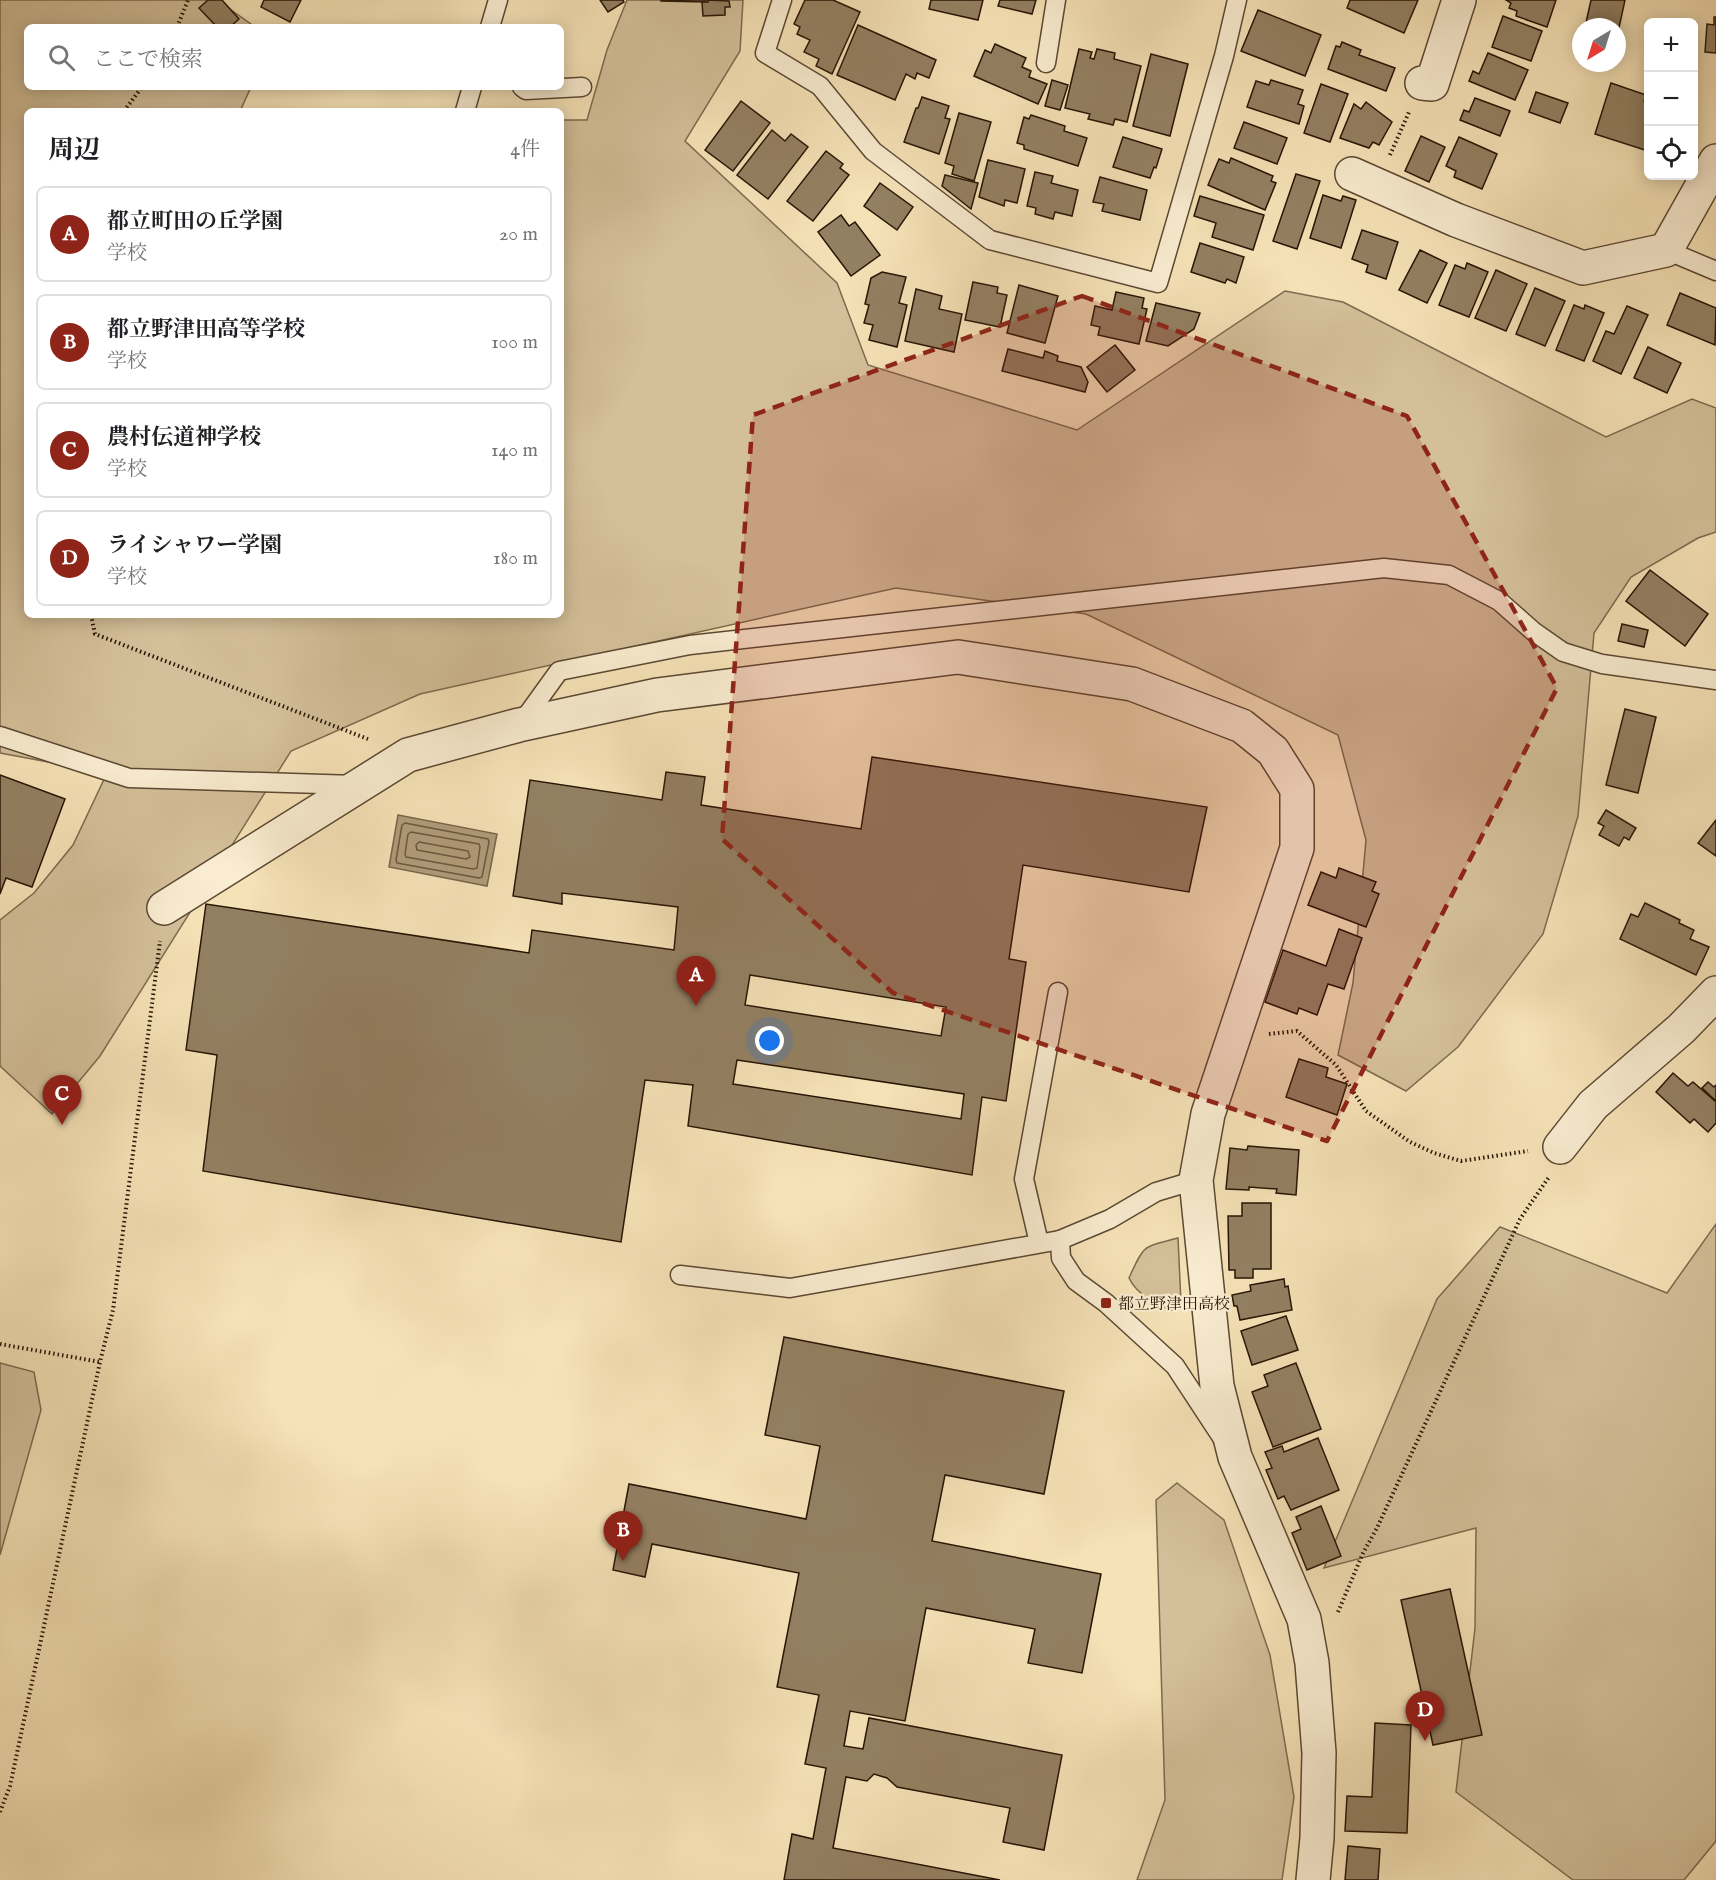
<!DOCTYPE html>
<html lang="ja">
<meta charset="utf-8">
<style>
body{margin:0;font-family:"IM FELL English","Noto Serif JP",serif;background:#f6f6f6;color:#202124}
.controls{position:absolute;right:18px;top:18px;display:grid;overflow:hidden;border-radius:9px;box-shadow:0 3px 15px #0003}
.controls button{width:54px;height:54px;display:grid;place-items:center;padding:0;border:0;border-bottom:2px solid #e0e0e0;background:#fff;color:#202124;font:30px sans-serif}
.compass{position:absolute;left:1572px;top:18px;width:54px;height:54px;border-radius:50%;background:#fff;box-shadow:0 3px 15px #0003;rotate:218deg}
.you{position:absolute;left:770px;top:1041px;width:21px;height:21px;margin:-15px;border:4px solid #fff;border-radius:50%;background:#1a73e8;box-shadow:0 0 0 9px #1a73e833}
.badge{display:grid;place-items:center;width:39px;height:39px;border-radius:50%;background:#8f2418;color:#fff;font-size:20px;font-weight:700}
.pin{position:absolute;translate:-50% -50px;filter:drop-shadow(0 2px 3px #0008)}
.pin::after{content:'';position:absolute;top:32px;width:21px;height:18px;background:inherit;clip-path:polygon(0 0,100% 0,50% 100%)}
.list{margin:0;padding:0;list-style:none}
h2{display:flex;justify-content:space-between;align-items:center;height:78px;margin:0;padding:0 24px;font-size:26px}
h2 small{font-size:20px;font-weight:400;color:#757577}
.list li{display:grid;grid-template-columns:39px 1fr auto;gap:18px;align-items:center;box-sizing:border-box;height:96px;margin:0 12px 12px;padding:0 12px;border:2px solid #e0e0e0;border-radius:9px}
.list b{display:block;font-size:22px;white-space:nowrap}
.list p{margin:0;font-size:20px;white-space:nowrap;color:#757577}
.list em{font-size:20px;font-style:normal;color:#757577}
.icon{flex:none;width:33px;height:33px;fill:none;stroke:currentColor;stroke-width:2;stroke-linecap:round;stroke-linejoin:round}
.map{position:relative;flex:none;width:1716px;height:1880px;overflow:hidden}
.search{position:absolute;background:#fff;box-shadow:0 3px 15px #0003;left:24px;top:24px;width:540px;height:66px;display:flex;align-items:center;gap:15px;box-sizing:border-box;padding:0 21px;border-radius:9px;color:#757577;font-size:22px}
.panel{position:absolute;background:#fff;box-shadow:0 3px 15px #0003;left:24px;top:108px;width:540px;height:510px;border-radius:9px}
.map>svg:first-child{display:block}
</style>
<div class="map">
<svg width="1716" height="1880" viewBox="0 0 1716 1880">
<rect width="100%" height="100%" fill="#f6e2b7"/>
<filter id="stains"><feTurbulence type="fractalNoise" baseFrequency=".00333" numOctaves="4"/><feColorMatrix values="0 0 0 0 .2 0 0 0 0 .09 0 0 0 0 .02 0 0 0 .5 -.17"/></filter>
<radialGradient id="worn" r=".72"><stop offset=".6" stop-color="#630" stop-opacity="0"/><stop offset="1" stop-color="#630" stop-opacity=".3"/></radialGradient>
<g fill="#d3bf99" stroke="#7d6a4f" stroke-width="1.5">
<polygon points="0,0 217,0 255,27 27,27 27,87 251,87 241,109 243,111 27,111 27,615 561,615 561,120 587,120 607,50 627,0 743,0 740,51 685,141 837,283 868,365 1077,430 1285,291 1343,302 1606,437 1692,399 1716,408 1716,532 1698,538 1631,577 1594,633 1578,816 1543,934 1458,1047 1406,1091 1338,1055 1353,983 1366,840 1338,735 1086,614 896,588 420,694 291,751 100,1056 52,1114 0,1066 0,920 34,893 73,845 107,773 0,753"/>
<polygon points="1716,1224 1716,1841 1684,1880 1573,1880 1456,1792 1475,1628 1476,1528 1324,1568 1437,1299 1500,1227 1667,1293"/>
<path d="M 1178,1238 L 1181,1303 L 1173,1310 C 1156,1306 1136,1293 1129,1278 C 1145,1243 1142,1248 1178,1238 Z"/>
<polygon points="0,1363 34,1372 41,1410 0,1555"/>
<polygon points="1177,1483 1224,1520 1270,1655 1294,1797 1282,1880 1137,1880 1165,1800 1156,1500"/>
</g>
<polygon fill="#b09c7a" stroke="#79664b" stroke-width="1.5" points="398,815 497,834 487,886 389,867"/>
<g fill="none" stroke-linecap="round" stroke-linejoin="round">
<g stroke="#6c5840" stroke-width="1.5">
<polygon points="405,823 488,839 489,842 482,877 479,878 397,863 396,860 402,825"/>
<polygon points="411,832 479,844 480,847 477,868 473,869 406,857 405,854 408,834"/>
<polygon points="419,842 468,851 470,857 466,859 417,850 416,845"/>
</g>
</g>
<g fill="#938062" stroke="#271505" stroke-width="1.5" fill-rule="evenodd">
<polygon points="208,0 222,0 239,19 230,27 217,27 199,8"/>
<polygon points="264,0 301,0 290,22 261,7"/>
<polygon points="600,0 623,0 624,2 608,12"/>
<polygon points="661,0 705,0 705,2 661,1"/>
<polygon points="707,0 729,1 730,7 725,7 725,15 703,16 702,2 708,2"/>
<polygon points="805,0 833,0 860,12 832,74 816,66 819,59 804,52 810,40 797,34 800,27 794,24"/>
<polygon points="931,0 983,0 978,20 929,9"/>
<polygon points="1000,0 1036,0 1032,14 998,6"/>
<polygon points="1350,0 1418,0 1404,33 1347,8"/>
<polygon points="1506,0 1556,0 1547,27 1516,16 1517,11 1509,8 1511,3"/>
<polygon points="1591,0 1625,0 1617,37 1617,27 1585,27"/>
<polygon points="1258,10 1321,35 1305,76 1241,51"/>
<polygon points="1503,16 1542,31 1531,61 1492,47"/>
<polygon points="1714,17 1716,17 1716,53 1705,52 1707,24 1714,25"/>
<polygon points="858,25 936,60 929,78 917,73 915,79 906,74 895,100 837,75"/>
<polygon points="1342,42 1361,50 1359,55 1395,68 1386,91 1328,69 1336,46 1340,47"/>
<polygon points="995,44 1026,58 1022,67 1031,71 1029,77 1047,84 1038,104 974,76 985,50 991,53"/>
<polygon points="1079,49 1092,52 1090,58 1094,59 1097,49 1115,53 1114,59 1141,66 1127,122 1115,119 1113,125 1088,119 1090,114 1065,108"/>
<polygon points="1488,53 1528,70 1515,100 1469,81 1473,71 1479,74"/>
<polygon points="1151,54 1188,64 1170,136 1133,126"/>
<polygon points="1052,80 1068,85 1060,110 1045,106"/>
<polygon points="1271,80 1303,90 1298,104 1304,106 1299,124 1247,107 1256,81 1269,85"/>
<polygon points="1611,83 1646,95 1644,101 1648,103 1648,151 1595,134"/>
<polygon points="1321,84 1348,94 1330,142 1304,133"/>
<polygon points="1536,92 1568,103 1560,123 1529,112"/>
<polygon points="922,97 949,106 945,118 950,119 939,154 904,142 916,108 918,108"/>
<polygon points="1475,98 1510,111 1500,136 1460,120 1464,110 1469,112"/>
<polygon points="741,101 770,123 733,171 705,150"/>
<polygon points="1366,102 1392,122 1379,145 1373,142 1369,148 1340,138 1354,104 1361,109"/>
<polygon points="959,113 991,122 974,181 952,174 954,166 945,163"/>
<polygon points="1031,115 1065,126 1064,131 1087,138 1078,166 1024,149 1024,145 1017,143 1024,117 1029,119"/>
<polygon points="1244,122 1287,138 1277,164 1234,148"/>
<polygon points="772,130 785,141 791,134 808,147 768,199 737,175"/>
<polygon points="1421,136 1445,147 1429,182 1405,171"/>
<polygon points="1123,137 1162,149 1156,168 1154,167 1150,178 1113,167"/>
<polygon points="1459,137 1497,154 1482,189 1454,177 1456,171 1446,166"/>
<polygon points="826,151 843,164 840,168 849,175 813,221 787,201"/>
<polygon points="1231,158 1273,176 1271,181 1276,183 1265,210 1208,185 1219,159 1229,163"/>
<polygon points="988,160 1025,169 1017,203 1005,200 1004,206 979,197"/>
<polygon points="1035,172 1053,176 1051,183 1078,190 1072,216 1055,212 1053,219 1035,214 1036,208 1027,206"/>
<polygon points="1296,174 1320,181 1297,249 1273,241"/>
<polygon points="945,175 978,183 971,209 942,186"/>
<polygon points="1100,177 1147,190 1140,220 1102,211 1104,204 1093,202"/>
<polygon points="880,183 913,207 897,230 864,206"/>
<polygon points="1323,195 1341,201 1343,196 1356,200 1341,248 1310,238"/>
<polygon points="1200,196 1264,215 1253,250 1212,237 1216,223 1194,216"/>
<polygon points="841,215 849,226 855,222 880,255 851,276 818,232"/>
<polygon points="1362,230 1398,242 1386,279 1366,272 1368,265 1352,259"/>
<polygon points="1200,243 1244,257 1236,283 1227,279 1225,283 1191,272"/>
<polygon points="1420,250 1447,263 1427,303 1399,290"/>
<polygon points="1467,263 1488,272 1469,317 1439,305 1455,265 1465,269"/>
<polygon points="1496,270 1527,284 1506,331 1475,318"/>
<polygon points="882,272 906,277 899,303 907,305 897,347 869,340 873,325 864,323 869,305 865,304 871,278"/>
<polygon points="973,282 998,287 997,293 1007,295 1000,327 965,320"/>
<polygon points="1019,285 1058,296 1045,343 1007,333"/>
<polygon points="1535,288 1565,301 1545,346 1516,334"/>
<polygon points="916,289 942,296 939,309 962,314 954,352 905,341"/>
<polygon points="1116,292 1144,298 1142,308 1147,309 1139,344 1098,335 1100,327 1091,325 1095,306 1112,310"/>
<polygon points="1680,293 1716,308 1715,345 1667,325"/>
<polygon points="1156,303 1200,313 1194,329 1168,346 1146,341"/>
<polygon points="1574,305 1584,309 1585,305 1604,313 1584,361 1556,350"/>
<polygon points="1627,306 1648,315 1621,374 1593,361 1606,331 1614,334"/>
<polygon points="1115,345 1135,370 1107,392 1087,367"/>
<polygon points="1648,347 1681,363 1667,393 1634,378"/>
<polygon points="1008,349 1043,358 1045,351 1058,356 1057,361 1081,367 1088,382 1085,392 1002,371"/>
<polygon points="1650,570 1708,614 1685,646 1626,601"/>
<polygon points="1622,624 1648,630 1644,647 1618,641"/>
<polygon points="1625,709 1656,717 1638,793 1606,785"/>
<path d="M 872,757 L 1207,807 L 1189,892 L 1023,865 L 1009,959 L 1026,962 L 1006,1101 L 982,1097 L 972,1175 L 688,1126 L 693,1085 L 645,1080 L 621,1242 L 203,1171 L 217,1055 L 186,1050 L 206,904 L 529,953 L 532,930 L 674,950 L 678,907 L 562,893 L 562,904 L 513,896 L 530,780 L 662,800 L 666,772 L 705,777 L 701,805 L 861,829 ZM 750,975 L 946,1007 L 941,1036 L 745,1005 ZM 737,1060 L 964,1094 L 961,1119 L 733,1084 Z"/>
<polygon points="0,775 65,799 32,887 6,878 0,894"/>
<polygon points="1606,810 1636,828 1629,840 1624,837 1619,846 1599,835 1604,826 1598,823"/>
<polygon points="1716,820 1716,856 1698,843"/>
<polygon points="1339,868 1376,882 1372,891 1379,894 1366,927 1308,905 1321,872 1336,878"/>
<polygon points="1645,903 1680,920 1679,923 1694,930 1690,939 1709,947 1696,975 1620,939 1631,914 1638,917"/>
<polygon points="1339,929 1362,938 1344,989 1328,984 1317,1015 1299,1008 1297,1014 1265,1002 1283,950 1326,966"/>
<polygon points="1299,1059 1328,1068 1326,1077 1347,1084 1337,1115 1286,1097"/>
<polygon points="1673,1073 1688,1086 1693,1082 1716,1102 1716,1123 1708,1132 1694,1119 1690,1123 1656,1092"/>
<polygon points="1708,1082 1714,1087 1716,1085 1716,1101 1702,1088"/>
<polygon points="1248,1146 1299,1150 1296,1195 1276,1193 1277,1189 1249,1187 1249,1190 1226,1189 1230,1148 1247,1150"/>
<polygon points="1242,1203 1271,1203 1271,1269 1253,1269 1253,1278 1235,1278 1235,1270 1229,1270 1228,1216 1242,1216"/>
<polygon points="1284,1279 1285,1287 1288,1286 1292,1310 1240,1320 1237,1306 1234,1306 1232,1295 1251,1291 1250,1285"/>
<polygon points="1286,1316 1298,1350 1252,1365 1241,1331"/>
<polygon points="784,1337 1064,1391 1044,1494 945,1475 932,1541 1101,1574 1082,1673 1028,1663 1035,1629 926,1608 905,1721 850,1711 844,1746 863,1749 869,1718 1062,1755 1044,1850 1003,1842 1010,1808 897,1787 887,1778 874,1774 867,1781 846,1777 833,1848 1000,1880 784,1880 792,1834 813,1839 826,1768 805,1764 819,1695 777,1687 799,1573 652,1544 645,1577 613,1570 629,1484 806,1519 820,1446 765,1435"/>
<polygon points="1296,1363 1321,1429 1273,1447 1252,1392 1268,1386 1264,1375"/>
<polygon points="1318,1438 1339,1490 1291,1510 1284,1496 1278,1499 1266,1470 1272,1468 1265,1452 1282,1446 1284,1452"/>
<polygon points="1321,1506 1341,1556 1307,1570 1292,1533 1301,1529 1296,1517"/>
<polygon points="1450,1589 1482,1735 1433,1745 1401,1600"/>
<polygon points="1375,1723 1411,1725 1407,1833 1345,1831 1347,1796 1372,1797"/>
<polygon points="1348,1846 1380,1849 1378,1880 1345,1880"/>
</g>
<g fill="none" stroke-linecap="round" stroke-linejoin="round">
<g stroke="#5b4832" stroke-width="21">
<g id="service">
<polyline points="782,0 765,53 820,86 873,151 990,240 1158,283 1224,56 1237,0"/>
<polyline points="490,27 498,0"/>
<polyline points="1046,63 1056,0"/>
<polyline points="522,87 526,90 582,87"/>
<polyline points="465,111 472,87"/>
<polyline points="1666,250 1716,271"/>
<polyline points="520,725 559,671 690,645 1384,568 1449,575 1499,601 1533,631 1563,652 1602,664 1716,680"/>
<polyline points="0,736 129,778 355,785"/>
<polyline points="1196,1180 1156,1192 1110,1219 1060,1240 1061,1258 1076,1281 1106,1303 1175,1366 1221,1436"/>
<polyline points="1039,1243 1024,1179 1058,992"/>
<polyline points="680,1275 790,1288 1060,1240"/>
</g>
</g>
<g stroke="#5b4832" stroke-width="36">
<g id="minor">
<polyline points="1422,83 1432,84 1459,0"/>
<polyline points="1352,174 1456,220 1583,268 1666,250 1716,161"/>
<polyline points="164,908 408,755 519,725 657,695 958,657 1132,684 1242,726 1273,751 1297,789 1297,848 1208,1114 1196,1180 1217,1386 1235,1457 1304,1619 1312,1663 1319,1753 1317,1838 1313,1880"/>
<polyline points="1560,1147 1593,1105 1681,1029 1716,993"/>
</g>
</g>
<g stroke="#271505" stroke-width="4" stroke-dasharray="1.5 3" stroke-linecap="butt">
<polyline points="177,27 188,0"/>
<polyline points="124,111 142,87"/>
<polyline points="1390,155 1409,112"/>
<polyline points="91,615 95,634 368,739"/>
<polyline points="1269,1034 1297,1031 1336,1065 1366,1111 1410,1142 1434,1153 1461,1161 1528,1151"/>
<polyline points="0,1344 100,1362"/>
<polyline points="1338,1612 1363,1553 1377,1528 1520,1219 1549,1177"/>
<polyline points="0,1812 10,1786 100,1362 113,1310 160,941"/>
</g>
<use href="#service" stroke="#f9ecd0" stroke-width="18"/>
<use href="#minor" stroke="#f9ecd0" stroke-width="33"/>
</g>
<path fill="#8f2418" fill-opacity="0.2" stroke="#8f2418" stroke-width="4.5" stroke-dasharray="12 8" stroke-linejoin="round" d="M 1082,296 L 1407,416 L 1557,688 L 1327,1141 L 893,993 L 722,839 L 753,415 Z"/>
<rect fill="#8f2418" stroke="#f9ecd0" stroke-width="2" x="1100" y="1297" width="12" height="12" rx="3"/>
<g text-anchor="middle" stroke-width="4.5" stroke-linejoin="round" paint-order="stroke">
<g font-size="16" fill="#271505" stroke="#f9ecd0" text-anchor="start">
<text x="1118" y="1309">都立野津田高校</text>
</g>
</g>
<rect width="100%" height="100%" filter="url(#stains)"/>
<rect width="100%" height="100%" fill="url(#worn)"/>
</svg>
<div class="controls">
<button>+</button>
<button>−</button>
<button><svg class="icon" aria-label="locate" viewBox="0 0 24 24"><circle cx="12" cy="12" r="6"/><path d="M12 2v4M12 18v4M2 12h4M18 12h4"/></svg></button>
</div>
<svg class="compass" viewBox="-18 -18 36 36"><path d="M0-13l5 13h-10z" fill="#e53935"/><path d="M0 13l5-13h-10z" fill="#757577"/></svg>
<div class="you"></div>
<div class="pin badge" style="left:696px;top:1006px">A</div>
<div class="pin badge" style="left:623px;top:1561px">B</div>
<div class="pin badge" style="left:62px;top:1125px">C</div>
<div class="pin badge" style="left:1425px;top:1741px">D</div>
<div class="search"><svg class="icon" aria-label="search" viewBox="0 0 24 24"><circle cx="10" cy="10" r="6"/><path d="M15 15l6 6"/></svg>ここで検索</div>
<section class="panel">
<h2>周辺<small>4件</small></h2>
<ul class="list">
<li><span class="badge">A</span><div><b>都立町田の丘学園</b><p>学校</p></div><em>20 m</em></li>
<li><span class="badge">B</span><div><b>都立野津田高等学校</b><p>学校</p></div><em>100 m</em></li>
<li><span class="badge">C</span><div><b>農村伝道神学校</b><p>学校</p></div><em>140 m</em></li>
<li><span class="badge">D</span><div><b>ライシャワー学園</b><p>学校</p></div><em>180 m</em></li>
</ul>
</section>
</div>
